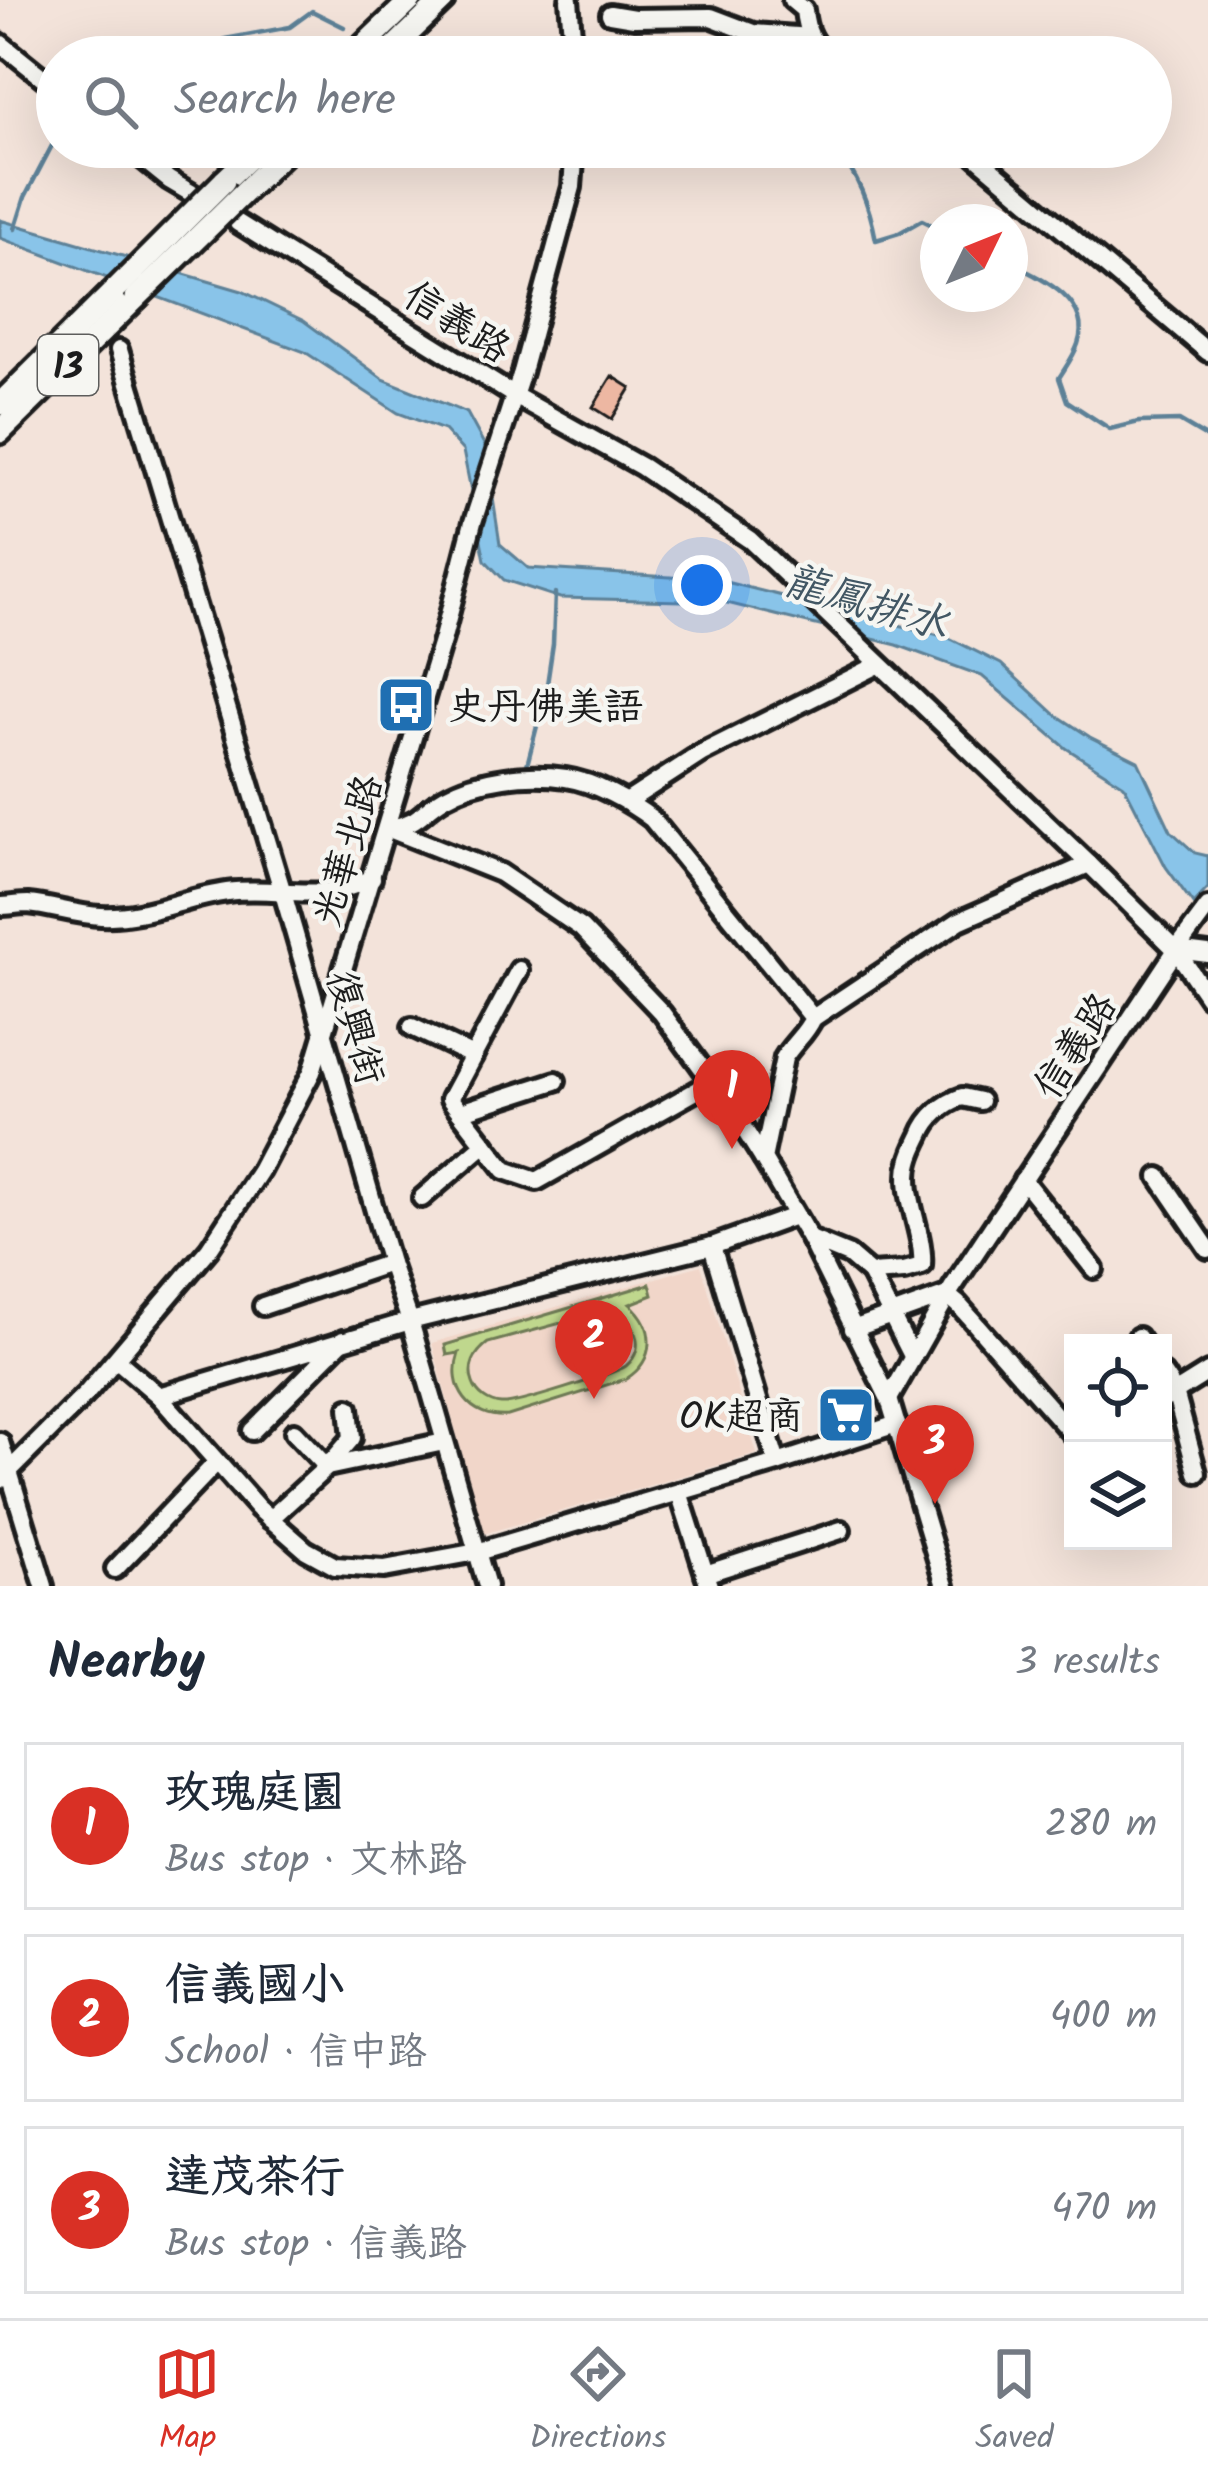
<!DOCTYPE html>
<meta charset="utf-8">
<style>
body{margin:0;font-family:Kalam,"LXGW WenKai TC",sans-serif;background:#f2f2f3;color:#1f2937}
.controls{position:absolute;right:36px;bottom:36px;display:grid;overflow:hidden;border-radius:0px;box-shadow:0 12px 48px #0002}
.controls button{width:108px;height:108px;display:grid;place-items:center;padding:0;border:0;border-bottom:3px solid #e0e1e3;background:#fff;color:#1f2937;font:60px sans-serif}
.compass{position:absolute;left:920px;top:204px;width:108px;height:108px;border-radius:50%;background:#fff;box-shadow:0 12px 48px #0002;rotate:47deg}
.you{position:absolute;left:702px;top:585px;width:42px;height:42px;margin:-30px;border:9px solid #fff;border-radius:50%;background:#1a73e8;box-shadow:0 0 0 18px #1a73e833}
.badge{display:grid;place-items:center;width:78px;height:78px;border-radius:50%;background:#d93025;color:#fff;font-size:39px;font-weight:700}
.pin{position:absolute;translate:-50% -99px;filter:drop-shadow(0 3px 6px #0008)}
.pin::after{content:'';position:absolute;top:63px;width:42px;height:36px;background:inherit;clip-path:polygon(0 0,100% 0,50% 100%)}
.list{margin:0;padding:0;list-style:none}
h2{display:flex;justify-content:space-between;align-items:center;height:156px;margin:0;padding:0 48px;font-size:51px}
h2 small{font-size:39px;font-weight:400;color:#747a83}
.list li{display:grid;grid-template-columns:78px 1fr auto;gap:36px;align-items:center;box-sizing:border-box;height:168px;margin:0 24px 24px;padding:0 24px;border:3px solid #e0e1e3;border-radius:0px}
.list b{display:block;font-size:45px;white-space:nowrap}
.list p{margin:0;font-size:39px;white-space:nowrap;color:#747a83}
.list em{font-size:39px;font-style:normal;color:#747a83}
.icon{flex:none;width:66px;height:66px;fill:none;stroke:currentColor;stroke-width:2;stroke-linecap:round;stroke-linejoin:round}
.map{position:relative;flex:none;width:1208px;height:1586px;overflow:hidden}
.search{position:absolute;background:#fff;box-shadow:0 12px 48px #0002;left:36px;right:36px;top:36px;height:132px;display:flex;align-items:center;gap:30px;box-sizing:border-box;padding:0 42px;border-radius:66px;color:#747a83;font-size:45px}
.sheet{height:732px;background:#fff}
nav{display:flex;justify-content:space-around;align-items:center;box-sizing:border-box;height:168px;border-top:3px solid #e0e1e3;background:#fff;font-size:33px;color:#747a83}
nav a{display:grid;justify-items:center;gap:6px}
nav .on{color:#d93025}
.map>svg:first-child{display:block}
</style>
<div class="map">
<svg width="1208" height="1586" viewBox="0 0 1208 1586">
<rect width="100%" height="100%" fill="#f3e3da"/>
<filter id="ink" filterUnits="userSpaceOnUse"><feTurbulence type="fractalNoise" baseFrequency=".00833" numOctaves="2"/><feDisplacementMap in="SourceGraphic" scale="24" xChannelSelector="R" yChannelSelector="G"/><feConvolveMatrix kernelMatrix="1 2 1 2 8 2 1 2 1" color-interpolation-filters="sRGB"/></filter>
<g filter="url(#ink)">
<polygon fill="#f1d6c9" points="701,1265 757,1454 483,1534 432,1343"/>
<path fill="#bfd78d" stroke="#6e7a54" stroke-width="3" fill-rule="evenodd" d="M 650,1284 L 653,1295 L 630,1304 C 656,1327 656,1360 626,1379 L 508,1416 C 470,1419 447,1388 459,1353 L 447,1355 L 445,1345 ZM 608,1310 C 632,1316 650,1346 626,1366 C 616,1373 514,1406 501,1404 C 489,1403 477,1395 473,1383 C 467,1367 475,1353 488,1343 Z"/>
<polygon fill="#89c4e9" stroke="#5d8197" stroke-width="3" points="0,220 242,291 304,321 383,379 467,413 485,446 500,544 528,568 718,580 947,637 1001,664 1055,714 1090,737 1138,761 1171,831 1195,853 1208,856 1208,888 1193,904 1166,867 1124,785 1066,748 982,676 897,645 723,602 560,598 504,580 485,560 463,451 444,430 398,413 305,352 0,238"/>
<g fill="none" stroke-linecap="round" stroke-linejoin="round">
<g stroke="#5d8197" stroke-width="4.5">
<polyline points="204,57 225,39 290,27 312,11 344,27"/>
<polyline points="489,57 515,57"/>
<polyline points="659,147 681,153 696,147"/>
<path d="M 835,147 C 858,176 869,203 876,240 L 899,233 L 922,220 L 938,228"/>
<polyline points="15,229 25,197 57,136"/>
<path d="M 1010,263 C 1041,278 1093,301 1078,344 C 1074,356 1065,368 1059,378 L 1067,401 L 1110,429 L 1139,422 L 1179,421 L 1208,438"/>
<polyline points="527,765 546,691 553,644 555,593"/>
</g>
</g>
<polygon fill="#edb7a2" stroke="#1c1c1c" stroke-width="3" points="612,376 631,388 612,419 593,407"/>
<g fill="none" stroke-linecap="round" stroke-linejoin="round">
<g stroke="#1c1c1c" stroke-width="26">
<g id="minor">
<polyline points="569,0 574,57"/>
<path d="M 792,0 L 804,10 C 806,31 812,45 830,57"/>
<polyline points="610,14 634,18 711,17 753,33 811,37"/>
<polyline points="0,43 57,89"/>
<polyline points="128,147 169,180 191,193"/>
<polyline points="965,147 1208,352"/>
<polyline points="238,223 515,396 642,467 750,540 1089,864 1176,950 1208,997"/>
<polyline points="119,350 283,893 390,1263 410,1321 487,1586"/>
<polyline points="628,801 702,753 878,665"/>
<polyline points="387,828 500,873 581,928 662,1013 729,1105 763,1159 810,1239 889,1399 945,1586"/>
<path d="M 388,828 C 422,823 419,812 445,797 C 478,778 528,772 566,778 C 594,782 630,802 652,819 L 813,1018 C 806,1034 793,1043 784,1058 L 763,1159"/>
<path d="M 0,906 C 9,906 19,904 28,904 C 52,906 76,915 101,916 C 145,918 184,898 227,892 C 282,885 317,905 372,878"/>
<polyline points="1176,950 1208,954"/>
<polyline points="519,970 450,1099 505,1170 537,1181 712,1082"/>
<polyline points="813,1018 959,921 1089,864"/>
<polyline points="412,1027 473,1056"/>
<polyline points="460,1112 556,1081"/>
<polyline points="1159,1177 1208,1249"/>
<polyline points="1023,1180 1094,1269"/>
<polyline points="422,1198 485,1144"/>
<polyline points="810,1239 849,1255 870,1273 912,1356"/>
<polyline points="712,1246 777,1463"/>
<path d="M 870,1273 L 904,1271 L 922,1266 C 925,1234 901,1193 910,1162 C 912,1153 917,1143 921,1135 C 928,1117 944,1103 962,1097 L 980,1101"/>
<polyline points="263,1306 390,1263"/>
<polyline points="853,1329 947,1295 958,1304 1073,1435"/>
<polyline points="1138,1337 1142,1343"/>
<polyline points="117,1360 159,1396 258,1508 306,1550 335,1566 384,1569 477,1552 777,1463 897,1424"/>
<polyline points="1163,1374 1175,1392 1197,1473"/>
<polyline points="159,1396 410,1321 712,1246 795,1216"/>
<polyline points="889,1399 952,1288 1176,950 1208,907"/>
<polyline points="1163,1400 1208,1372"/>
<polyline points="252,1431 343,1340"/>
<polyline points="294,1432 327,1467 352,1438 349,1408"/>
<polyline points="0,1442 44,1586"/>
<polyline points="0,1480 86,1394 209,1249 260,1171 312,1072 443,638 473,522 522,372 572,187 575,147"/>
<polyline points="679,1492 709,1586"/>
<polyline points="270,1519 327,1467 444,1442"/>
<polyline points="115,1569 216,1463"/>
<polyline points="705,1574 841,1530"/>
</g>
</g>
<g stroke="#1c1c1c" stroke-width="30">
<g id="major">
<polyline points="352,57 411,0"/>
<polyline points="384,57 443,0"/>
<polyline points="224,181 260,147"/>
<polyline points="244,192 290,147"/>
<polyline points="0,404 116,289"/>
<polyline points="0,432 136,298"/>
</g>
</g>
<use href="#minor" stroke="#f6f6f2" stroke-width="16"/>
<use href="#major" stroke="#f6f6f2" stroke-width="21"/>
<g stroke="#1c1c1c" stroke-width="30" stroke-linecap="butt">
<g id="major-bridge">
<polyline points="116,289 224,181"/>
<polyline points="136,298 244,192"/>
</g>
</g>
<use href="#major-bridge" stroke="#f6f6f2" stroke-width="21"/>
</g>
</g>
<defs>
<g id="bus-square" transform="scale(3)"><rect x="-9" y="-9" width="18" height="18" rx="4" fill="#1f6fb2" stroke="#f6f6f2"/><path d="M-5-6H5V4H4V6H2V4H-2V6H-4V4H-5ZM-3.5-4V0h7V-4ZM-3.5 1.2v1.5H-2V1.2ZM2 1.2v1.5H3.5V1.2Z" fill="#fff"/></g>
<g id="supermarket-square" transform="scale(3)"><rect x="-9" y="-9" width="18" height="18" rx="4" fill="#1f6fb2" stroke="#f6f6f2"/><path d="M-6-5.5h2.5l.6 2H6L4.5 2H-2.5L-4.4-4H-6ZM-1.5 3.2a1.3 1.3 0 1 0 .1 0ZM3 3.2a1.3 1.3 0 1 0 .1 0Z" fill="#fff"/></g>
</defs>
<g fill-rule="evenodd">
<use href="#bus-square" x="406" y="705"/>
<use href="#supermarket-square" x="846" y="1415"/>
</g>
<g text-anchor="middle" stroke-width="9" stroke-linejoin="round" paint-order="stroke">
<rect fill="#f6f6f2" stroke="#5d5d5c" stroke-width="3" x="38" y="335" width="60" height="60" rx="9"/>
<g font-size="36" font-weight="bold" fill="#1c1c1c">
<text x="68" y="378">13</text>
</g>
<g font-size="39" fill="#1c1c1c" stroke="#f6f6f2">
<text transform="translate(458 321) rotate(32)" y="14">信義路</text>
<text transform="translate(346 850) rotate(-73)" y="14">光華北路</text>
<text transform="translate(357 1027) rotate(74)" y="14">復興街</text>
<text transform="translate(1074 1045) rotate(-57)" y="14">信義路</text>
</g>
<g font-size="39" fill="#1c1c1c" stroke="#f6f6f2" text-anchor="start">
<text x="448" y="719">史丹佛美語</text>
<text x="804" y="1429" text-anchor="end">OK超商</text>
</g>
<g font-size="42" font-style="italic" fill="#425764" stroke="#f6f6f2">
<text transform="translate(867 601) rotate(16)" y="15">龍鳳排水</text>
</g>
</g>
</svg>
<div class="controls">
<button><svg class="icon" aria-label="locate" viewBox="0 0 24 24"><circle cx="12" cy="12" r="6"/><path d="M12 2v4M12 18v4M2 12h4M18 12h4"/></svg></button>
<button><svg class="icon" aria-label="layers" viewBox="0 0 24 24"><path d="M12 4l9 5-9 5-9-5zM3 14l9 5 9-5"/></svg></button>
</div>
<svg class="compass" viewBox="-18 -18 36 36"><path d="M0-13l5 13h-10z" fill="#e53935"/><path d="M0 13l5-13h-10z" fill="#747a83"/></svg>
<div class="you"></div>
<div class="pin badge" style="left:732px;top:1149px">1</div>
<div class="pin badge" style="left:594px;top:1399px">2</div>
<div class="pin badge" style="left:935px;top:1504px">3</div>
<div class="search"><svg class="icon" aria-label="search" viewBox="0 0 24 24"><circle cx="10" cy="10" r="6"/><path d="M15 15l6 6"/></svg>Search here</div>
</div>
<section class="sheet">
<h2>Nearby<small>3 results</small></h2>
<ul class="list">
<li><span class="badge">1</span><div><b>玫瑰庭園</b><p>Bus stop · 文林路</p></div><em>280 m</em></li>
<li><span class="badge">2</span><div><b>信義國小</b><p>School · 信中路</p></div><em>400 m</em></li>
<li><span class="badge">3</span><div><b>達茂茶行</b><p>Bus stop · 信義路</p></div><em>470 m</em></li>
</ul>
</section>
<nav>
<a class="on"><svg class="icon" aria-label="map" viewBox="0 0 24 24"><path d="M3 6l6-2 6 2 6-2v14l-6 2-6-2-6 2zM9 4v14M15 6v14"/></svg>Map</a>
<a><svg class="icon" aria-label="directions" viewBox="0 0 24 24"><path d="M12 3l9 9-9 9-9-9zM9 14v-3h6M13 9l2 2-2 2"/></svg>Directions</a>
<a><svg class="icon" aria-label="saved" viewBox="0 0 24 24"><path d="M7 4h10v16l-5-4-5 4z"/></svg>Saved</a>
</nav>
